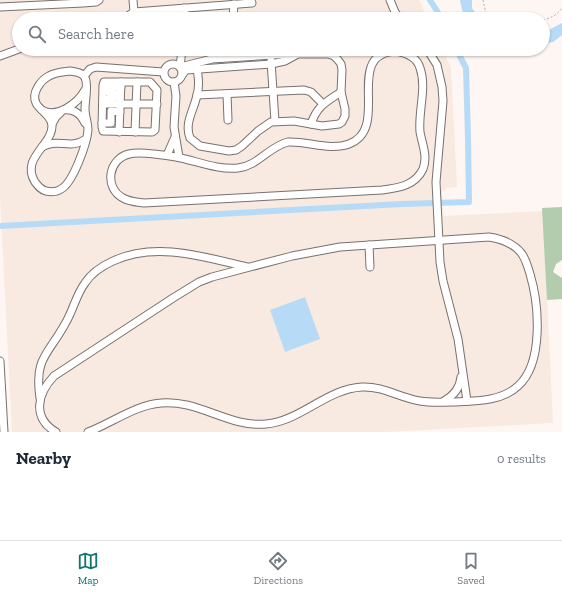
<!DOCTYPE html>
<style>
body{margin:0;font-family:"Zilla Slab",serif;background:#f6f6f7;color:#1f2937}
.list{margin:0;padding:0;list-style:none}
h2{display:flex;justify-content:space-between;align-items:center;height:52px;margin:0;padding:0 16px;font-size:17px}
h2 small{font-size:13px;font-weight:400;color:#747a83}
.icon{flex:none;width:22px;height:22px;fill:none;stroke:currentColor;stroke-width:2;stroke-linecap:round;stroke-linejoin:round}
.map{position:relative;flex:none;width:562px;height:432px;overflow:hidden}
.search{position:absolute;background:#fff;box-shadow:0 1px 3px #0004;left:12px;right:12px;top:12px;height:44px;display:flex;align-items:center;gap:10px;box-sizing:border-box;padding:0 14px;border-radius:22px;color:#747a83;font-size:15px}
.sheet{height:108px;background:#fff}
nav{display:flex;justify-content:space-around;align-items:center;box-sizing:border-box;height:56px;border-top:1px solid #e0e1e3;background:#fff;font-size:11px;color:#747a83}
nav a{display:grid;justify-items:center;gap:2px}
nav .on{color:#0f766e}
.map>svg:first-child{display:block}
</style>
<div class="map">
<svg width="562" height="432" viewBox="0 0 562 432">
<rect width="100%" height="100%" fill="#fdf6f2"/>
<polygon fill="#f8eae1" points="0,0 419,0 428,19 19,19 19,49 442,49 451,67 457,187 447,188 442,192 443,216 543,211 553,423 384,432 12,432 0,197"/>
<polygon fill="#b3ccae" points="562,207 562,260 556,264 553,272 562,278 562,299 547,300 542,208"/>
<g fill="#b7dbf6">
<polygon points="460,0 472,0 472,8 480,19 464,19"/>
<polygon points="562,23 562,35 553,42 543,44 543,33"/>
<polygon points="305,297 320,339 285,352 270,310"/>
</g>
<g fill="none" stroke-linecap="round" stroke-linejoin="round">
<g stroke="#b7dbf6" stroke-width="6">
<polyline points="430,0 442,19"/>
<polyline points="0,226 402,204 469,202 468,137 466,68 456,49"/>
</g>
<g stroke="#78716d" stroke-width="9">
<g id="minor">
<polyline points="133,0 134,12"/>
<polyline points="390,0 395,12 400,19"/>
<polyline points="0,7 83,3 96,2 99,0"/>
<polyline points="184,8 185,19"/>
<polyline points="123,19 134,12 252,3"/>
<polyline points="233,19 234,4"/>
<polyline points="427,49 437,65 442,87 443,101 436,182 440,262 443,281 458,339 467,401"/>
<path d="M 396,51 C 407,53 417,57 420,68 C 427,88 418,111 420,132 C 422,144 428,156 423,169 C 415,186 398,188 382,190 L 144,203 C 137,202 130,202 123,198 C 104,188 108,159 129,154 C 137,152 145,153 154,154 C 163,155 172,156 181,158 C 199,162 219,170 238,168 C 258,166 268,147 288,142 C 308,141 330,151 349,144 C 392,128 342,54 396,51 Z"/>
<polyline points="0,56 19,49"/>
<polyline points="271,61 275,121"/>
<circle cx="173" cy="73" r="9"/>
<path d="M 180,67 L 212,59 L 289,54 L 329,54 L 334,56 L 338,60 L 341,64 L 342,70 L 341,92 L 345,109 L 345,116 L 342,122 L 339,124 L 322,126 L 294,121 L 271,122 L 258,131 L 242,146 L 236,150 L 229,151 L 200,146 L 190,138 C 184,123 194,110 197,95 C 200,85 198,74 196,63"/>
<polyline points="180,67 182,49"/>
<path d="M 70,71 C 75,72 81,72 84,76 C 89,82 85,101 85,109 C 85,116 88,123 88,130 C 87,143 73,183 61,189 C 57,192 51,192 46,191 C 41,190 38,186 35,182 C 20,158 53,145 52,125 C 51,115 40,111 36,103 C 31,93 41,80 49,76 C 56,72 63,72 70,71 Z"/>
<polyline points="182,75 186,70 271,64 285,61 296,55"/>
<polyline points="84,76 90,69 96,67 163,72"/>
<polygon points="104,82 150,82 157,90 155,130 152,132 103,131 102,127 103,85"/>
<polyline points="174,82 176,96 174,127 179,157"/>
<polyline points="227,94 228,120"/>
<polyline points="197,95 304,90 311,92 323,104"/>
<polyline points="103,99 114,98 116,96 115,93 108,92 107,90 108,88 121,87"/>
<polyline points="103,104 157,104"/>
<path d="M 42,110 C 57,119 78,103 85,90"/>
<polyline points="102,123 111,123 111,111 120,112"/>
<path d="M 52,124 L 56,117 L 63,110 C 74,109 80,113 85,123"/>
<path d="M 311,124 C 317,106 326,102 341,92"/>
<polyline points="119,132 121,82"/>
<polyline points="135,132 137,82"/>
<path d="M 42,147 C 52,141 60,144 71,144 C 76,144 81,142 86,139"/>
<polyline points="167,155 175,137"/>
<polyline points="369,245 370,267"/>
<polyline points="0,361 4,432"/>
<path d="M 40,398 C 34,358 48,355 65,324 C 73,311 76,295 85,283 C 92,272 102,266 113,261 C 156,241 204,257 247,267"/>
<path d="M 444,401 C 453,396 460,388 461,377"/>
<path d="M 56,432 C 32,418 37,394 54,376 L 173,298 L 199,282 L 212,277 L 292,256 L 340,247 L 489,237 C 502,239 514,243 522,254 C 526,260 528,267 530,274 C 539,304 544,363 518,386 C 501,402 474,401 452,402 C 441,402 431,403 420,401 C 400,398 383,386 362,387 C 326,389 301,421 266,424 C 230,428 197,399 161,403 C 135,405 112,423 88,432"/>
</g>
</g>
<g stroke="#b5b0ac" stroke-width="1" stroke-dasharray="2 2" stroke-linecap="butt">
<polyline points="483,0 486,14 493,19"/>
<path d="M 543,20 C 551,18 557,15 562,8"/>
</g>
<use href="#minor" stroke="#fff" stroke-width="7"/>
</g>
</svg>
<div class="search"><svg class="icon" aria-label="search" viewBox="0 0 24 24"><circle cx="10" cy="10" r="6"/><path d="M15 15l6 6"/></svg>Search here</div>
</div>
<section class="sheet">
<h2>Nearby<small>0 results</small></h2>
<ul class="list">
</ul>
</section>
<nav>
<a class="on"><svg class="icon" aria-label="map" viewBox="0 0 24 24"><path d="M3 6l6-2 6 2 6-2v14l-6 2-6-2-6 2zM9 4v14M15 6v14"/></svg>Map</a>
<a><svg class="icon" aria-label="directions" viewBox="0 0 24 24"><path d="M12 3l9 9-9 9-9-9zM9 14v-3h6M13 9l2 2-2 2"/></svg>Directions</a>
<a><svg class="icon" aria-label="saved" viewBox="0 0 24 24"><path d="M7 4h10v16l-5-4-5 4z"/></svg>Saved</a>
</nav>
